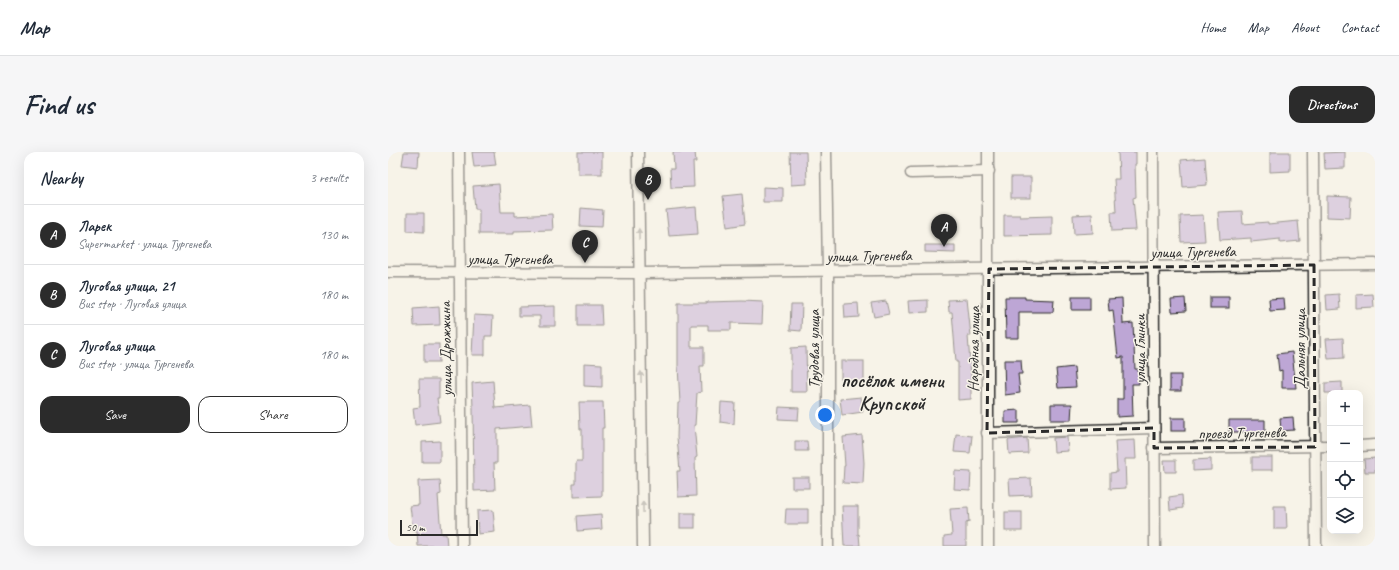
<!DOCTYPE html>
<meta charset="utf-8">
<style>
body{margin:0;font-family:Caveat,sans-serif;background:#f6f6f7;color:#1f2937}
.controls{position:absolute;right:12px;bottom:12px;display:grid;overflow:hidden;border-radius:8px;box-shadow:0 4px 16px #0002}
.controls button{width:36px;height:36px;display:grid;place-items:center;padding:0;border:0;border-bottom:1px solid #e0e1e3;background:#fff;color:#1f2937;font:20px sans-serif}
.scale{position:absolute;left:12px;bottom:10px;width:78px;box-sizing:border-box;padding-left:4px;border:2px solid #2b2b2b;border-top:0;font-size:11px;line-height:14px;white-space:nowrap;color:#2b2b2b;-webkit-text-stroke:3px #f7f3e8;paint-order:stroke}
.you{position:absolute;left:437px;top:263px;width:14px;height:14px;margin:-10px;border:3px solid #fff;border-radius:50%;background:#1a73e8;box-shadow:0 0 0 6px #1a73e833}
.badge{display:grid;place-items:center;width:26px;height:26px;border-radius:50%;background:#2b2b2b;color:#fff;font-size:13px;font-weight:700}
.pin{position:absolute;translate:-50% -33px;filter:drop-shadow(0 1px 2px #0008)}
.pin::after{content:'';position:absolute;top:21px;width:14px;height:12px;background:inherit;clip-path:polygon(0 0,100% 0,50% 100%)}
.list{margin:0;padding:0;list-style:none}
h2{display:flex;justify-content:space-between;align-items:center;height:52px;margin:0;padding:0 16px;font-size:17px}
h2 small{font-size:13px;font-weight:400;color:#747a83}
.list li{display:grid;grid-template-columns:26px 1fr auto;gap:12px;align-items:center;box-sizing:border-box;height:60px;padding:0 16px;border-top:1px solid #e0e1e3}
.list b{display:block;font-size:15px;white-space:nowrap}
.list p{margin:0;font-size:13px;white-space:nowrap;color:#747a83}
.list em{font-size:13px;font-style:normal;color:#747a83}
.actions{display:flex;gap:8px;padding:12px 16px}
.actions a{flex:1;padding:9px 0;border:1px solid #2b2b2b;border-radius:12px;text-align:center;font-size:14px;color:#2b2b2b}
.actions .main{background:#2b2b2b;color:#fff}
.icon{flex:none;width:22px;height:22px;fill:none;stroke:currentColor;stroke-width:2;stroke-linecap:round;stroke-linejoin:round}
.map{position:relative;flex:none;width:987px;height:394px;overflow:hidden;border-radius:12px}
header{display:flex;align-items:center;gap:24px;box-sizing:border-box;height:56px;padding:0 20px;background:#fff;border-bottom:1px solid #e0e1e3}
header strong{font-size:19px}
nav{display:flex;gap:22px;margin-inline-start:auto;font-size:14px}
.intro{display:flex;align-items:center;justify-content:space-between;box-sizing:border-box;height:96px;padding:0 24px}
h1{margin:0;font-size:28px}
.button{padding:10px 18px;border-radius:12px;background:#2b2b2b;color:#fff;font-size:14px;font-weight:700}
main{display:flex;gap:24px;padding:0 24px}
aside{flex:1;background:#fff;border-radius:12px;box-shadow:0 4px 16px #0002}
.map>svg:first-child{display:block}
</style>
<header>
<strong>Map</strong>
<nav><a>Home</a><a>Map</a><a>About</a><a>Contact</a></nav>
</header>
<div class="intro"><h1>Find us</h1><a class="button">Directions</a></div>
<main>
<aside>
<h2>Nearby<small>3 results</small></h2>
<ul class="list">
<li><span class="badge">A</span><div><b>Ларек</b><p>Supermarket · улица Тургенева</p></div><em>130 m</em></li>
<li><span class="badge">B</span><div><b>Луговая улица, 21</b><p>Bus stop · Луговая улица</p></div><em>180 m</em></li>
<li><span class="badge">C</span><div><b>Луговая улица</b><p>Bus stop · улица Тургенева</p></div><em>180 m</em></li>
</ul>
<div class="actions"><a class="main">Save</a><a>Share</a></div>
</aside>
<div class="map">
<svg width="987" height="394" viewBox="0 0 987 394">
<rect width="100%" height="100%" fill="#f7f3e8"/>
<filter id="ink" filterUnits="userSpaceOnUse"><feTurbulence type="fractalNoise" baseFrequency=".025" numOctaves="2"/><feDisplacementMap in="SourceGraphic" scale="8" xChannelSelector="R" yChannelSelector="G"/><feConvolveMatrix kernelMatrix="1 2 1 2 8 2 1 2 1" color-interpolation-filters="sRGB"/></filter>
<g filter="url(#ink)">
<g fill="#bda6d5" stroke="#2b2b2b">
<polygon points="16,0 31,0 30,15 14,13"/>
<polygon points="84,0 106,0 108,13 86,15"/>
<rect x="190" y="0" width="24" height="22"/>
<polygon points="285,0 307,0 308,10 305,10 306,35 283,36 282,17 286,17"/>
<polygon points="402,0 418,0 419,32 403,33"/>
<polygon points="730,0 748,0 748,12 747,12 748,45 745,46 748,78 724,79 723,60 728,60 726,27 731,27"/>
<polygon points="882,0 902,0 902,19 882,20"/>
<polygon points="957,0 957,16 937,17 936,1"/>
<polygon points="817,6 819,33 795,35 793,8"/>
<rect x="623" y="25" width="20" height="21"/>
<polygon points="111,32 113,60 127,60 127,64 164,62 165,78 126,79 126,82 91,82 91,57 87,57 85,34"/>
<polygon points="375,35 395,36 395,50 375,50"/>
<polygon points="354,42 357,72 339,75 335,44"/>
<polygon points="939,44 963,45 962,66 939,65"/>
<polygon points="308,55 310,82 281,84 278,58"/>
<polygon points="193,56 215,58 214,75 192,74"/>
<polygon points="854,59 855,72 880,70 880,72 910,69 912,89 892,91 892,87 863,90 863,86 832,88 830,60"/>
<polygon points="19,61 36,61 36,80 19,79"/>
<polygon points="704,62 705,81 686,82 685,63"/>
<polygon points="616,63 632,63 632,65 664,64 664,83 616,84"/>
<polygon points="815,63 817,89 793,90 792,64"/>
<polygon points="537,93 567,93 567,101 537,100"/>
<polygon points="951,142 952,157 939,158 938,143"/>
<polygon points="985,142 986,155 968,156 968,143"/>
<polygon points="617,145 637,145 637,147 666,148 665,160 631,160 631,186 618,186"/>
<rect x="684" y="145" width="18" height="13"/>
<rect x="822" y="145" width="19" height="11"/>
<polygon points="734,146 735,172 745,171 747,217 750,217 751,232 744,232 745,264 729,265 729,247 735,247 735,205 730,206 725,158 721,159 720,147"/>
<polygon points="797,146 798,159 784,160 783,147"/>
<polygon points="896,146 897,158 882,159 881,147"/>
<polygon points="579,147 583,184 580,184 583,225 583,247 570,248 570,210 568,210 564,160 561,160 560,148"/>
<polygon points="540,148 540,160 521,161 520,149"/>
<polygon points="354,149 375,150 374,172 343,171 343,178 320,178 320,173 303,173 303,195 316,195 316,214 312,214 313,240 309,241 307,273 306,273 309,305 307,306 308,344 290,345 289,319 292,319 289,285 290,251 292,251 290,214 290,151 319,151 319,150"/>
<polygon points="498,149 501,162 486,165 483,151"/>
<polygon points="470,151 471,165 457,166 456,152"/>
<polygon points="403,152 414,152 413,179 402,178"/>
<polygon points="190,153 213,153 214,174 190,174"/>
<polygon points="51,154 52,173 26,174 25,156"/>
<polygon points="167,154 167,174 152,174 152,164 131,164 131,155"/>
<polygon points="86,163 105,164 104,184 97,184 97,203 84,203"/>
<polygon points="955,186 956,206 940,207 938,187"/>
<rect x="36" y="192" width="15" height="18"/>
<polygon points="418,195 419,240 403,240 403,196"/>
<polygon points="904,200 908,236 894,236 894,218 891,219 889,202"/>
<polygon points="616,208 633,208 634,222 630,222 632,241 617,243"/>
<rect x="453" y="209" width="23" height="21"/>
<polygon points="196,211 214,212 214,235 196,234"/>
<polygon points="686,215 688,235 670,236 668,217"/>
<rect x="782" y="223" width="11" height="16"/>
<polygon points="31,227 51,227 51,246 49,246 52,270 27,273 25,256 32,255"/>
<polygon points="105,229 107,256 142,253 144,274 109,277 109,311 106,311 107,338 86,339 85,256 84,231"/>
<polygon points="954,230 954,241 937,241 937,231"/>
<polygon points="473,245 475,260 454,263 452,247"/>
<polygon points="191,250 215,250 216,276 214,276 214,344 185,345 185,332 188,332 188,309 194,309 194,277 192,277"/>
<polygon points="333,250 347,251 346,272 332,270"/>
<polygon points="663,252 684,252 683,268 663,268"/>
<polygon points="391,255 411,256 410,268 390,267"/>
<polygon points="631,258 631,271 617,271 617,259"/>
<polygon points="905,265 906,278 893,279 892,266"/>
<rect x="783" y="266" width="14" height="13"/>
<polygon points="841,268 877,268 877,281 864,282 864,280 841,280"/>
<polygon points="568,282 584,284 582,301 566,300"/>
<polygon points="474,283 476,311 475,332 455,331 456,314 457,314 455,285"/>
<polygon points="679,285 680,299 666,300 665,286"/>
<polygon points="639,286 640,301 621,302 620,288"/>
<polygon points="747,288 748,307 737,307 738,336 722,337 722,321 729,320 727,289"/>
<polygon points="52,289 52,310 34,310 34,290"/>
<polygon points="407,289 419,289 420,299 407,299"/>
<rect x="864" y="305" width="20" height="13"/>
<polygon points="987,306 987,320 977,320 976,307"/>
<polygon points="823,307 823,318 805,319 805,308"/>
<polygon points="776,308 788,308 788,320 777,320"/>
<polygon points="567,319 583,320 582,338 566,337"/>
<rect x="404" y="325" width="17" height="11"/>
<polygon points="643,326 644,343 622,344 621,327"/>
<polygon points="52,328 53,342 50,343 53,382 58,382 59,394 30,394 29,379 25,379 22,354 31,353 30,329"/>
<polygon points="794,343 795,356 782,358 781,345"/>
<polygon points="454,354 470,354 470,383 471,382 472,394 456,394"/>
<polygon points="886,354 898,354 899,377 886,377"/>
<polygon points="580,356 581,370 578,371 578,394 556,394 556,384 564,383 562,357"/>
<polygon points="398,357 420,357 420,372 397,372"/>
<polygon points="105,358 107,380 90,382 89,359"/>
<rect x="617" y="360" width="17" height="19"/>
<rect x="292" y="361" width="15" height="15"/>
<polygon points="213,362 214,377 190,379 189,364"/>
</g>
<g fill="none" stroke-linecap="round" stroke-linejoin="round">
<g stroke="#2b2b2b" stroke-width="13">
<g id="minor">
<polyline points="71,0 74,394"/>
<polyline points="250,0 255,394"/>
<polyline points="438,0 440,119 440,394"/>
<polyline points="765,0 767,394"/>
<polyline points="925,0 928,394"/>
<polyline points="523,21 601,19"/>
<polyline points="0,120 252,121 987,112"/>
<polyline points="599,281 766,276"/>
<polyline points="972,294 987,293"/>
<polyline points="766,296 942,294"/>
<polyline points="600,394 600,0"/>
</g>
</g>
<use href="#minor" stroke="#f7f3e8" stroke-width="10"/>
</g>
<defs><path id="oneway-solid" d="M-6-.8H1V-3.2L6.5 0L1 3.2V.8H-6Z"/></defs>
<g fill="#918f8a">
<use href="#oneway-solid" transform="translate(251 82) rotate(-91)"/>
<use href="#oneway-solid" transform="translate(253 225) rotate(-91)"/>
<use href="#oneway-solid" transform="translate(255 355) rotate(-91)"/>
</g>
</g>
<path d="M0 0H987V394H0ZM 926,113 L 927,295 L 766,296 L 766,276 L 599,281 L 601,117 Z" fill="#f7f3e8" fill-opacity=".55" fill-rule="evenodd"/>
<path fill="none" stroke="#2b2b2b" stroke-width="3" stroke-dasharray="8 5" stroke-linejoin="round" d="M 926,113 L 927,295 L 766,296 L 766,276 L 599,281 L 601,117 Z"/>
<g text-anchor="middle" stroke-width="3" stroke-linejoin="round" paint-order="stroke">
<g font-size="16" fill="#2b2b2b" stroke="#f7f3e8">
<text transform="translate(805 99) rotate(-1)" y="6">улица Тургенева</text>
<text transform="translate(481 103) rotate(-1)" y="6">улица Тургенева</text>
<text x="122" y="112">улица Тургенева</text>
<text transform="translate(57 197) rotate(-91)" y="6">улица Дрожжина</text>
<text transform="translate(425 197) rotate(-90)" y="6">Трудовая улица</text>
<text transform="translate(585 197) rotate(-89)" y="6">Народная улица</text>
<text transform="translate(751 197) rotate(-90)" y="6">улица Глинки</text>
<text transform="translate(911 197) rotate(-90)" y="6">Дальняя улица</text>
<text transform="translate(854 280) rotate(-1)" y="6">проезд Тургенева</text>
</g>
<g font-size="20" font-weight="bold" fill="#2b2b2b" stroke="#f7f3e8">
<text x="504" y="235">посёлок имени<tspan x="504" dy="23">Крупской</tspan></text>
</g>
</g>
</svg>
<div class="controls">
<button>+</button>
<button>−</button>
<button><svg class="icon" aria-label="locate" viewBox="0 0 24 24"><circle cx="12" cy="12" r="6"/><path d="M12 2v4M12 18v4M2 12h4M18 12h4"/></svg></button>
<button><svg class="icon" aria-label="layers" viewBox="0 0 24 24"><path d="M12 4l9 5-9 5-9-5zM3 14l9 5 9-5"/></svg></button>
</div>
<div class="scale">50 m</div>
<div class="you"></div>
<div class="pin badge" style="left:556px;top:95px">A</div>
<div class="pin badge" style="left:260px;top:48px">B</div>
<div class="pin badge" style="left:197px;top:111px">C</div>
</div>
</main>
